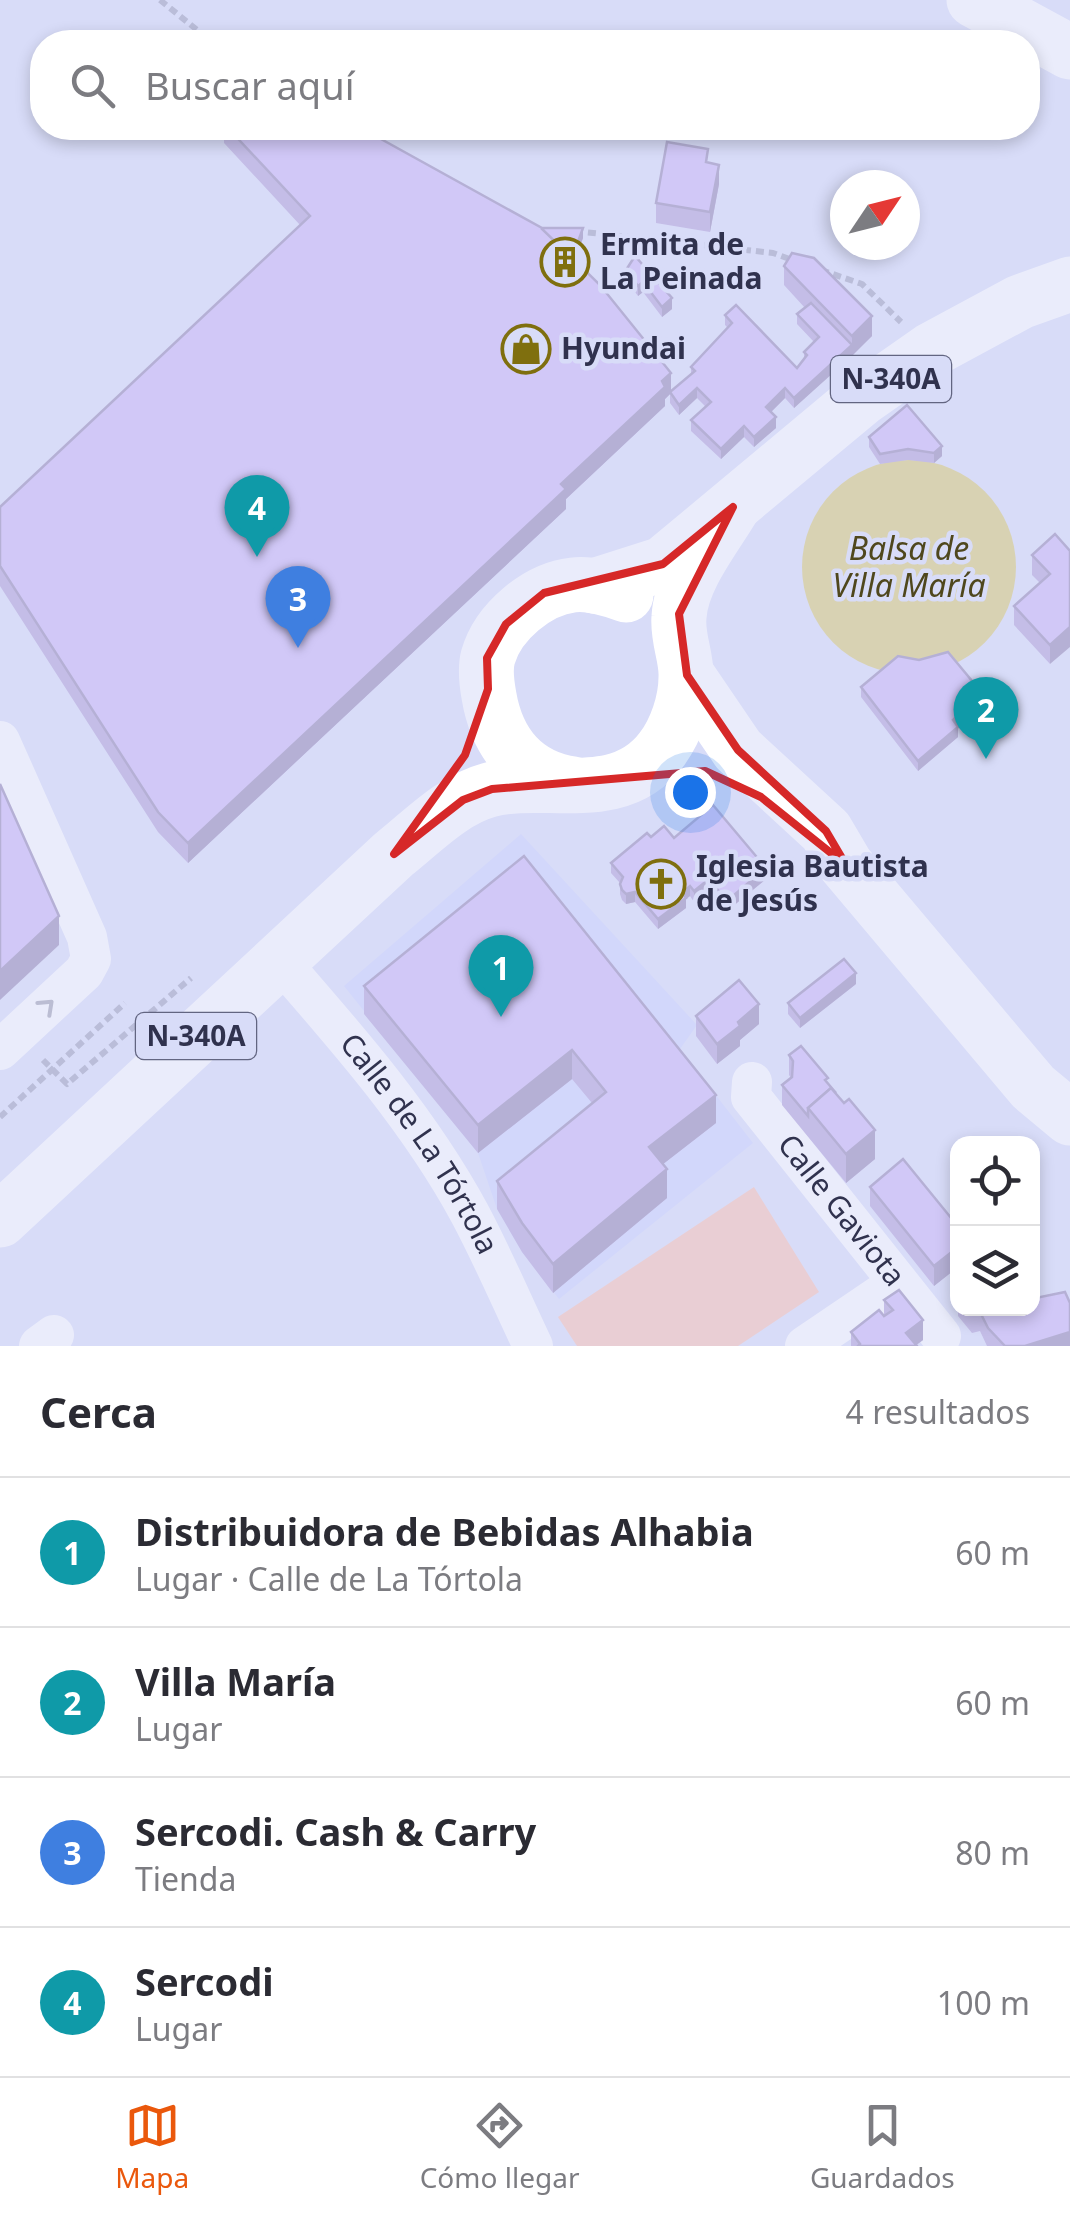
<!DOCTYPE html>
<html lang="es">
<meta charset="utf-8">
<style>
body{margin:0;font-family:"Noto Sans",sans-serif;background:#f7f7f7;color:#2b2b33}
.controls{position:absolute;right:30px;bottom:30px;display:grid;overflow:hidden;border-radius:20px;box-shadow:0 5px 15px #0003}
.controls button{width:90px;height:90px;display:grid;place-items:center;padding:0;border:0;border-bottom:2px solid #e1e1e2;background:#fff;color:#2b2b33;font:50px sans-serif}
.compass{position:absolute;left:830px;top:170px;width:90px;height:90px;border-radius:50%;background:#fff;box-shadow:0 5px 15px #0003;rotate:55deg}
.you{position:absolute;left:690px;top:792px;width:35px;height:35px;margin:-25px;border:8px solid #fff;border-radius:50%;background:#1a73e8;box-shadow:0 0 0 15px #1a73e833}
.badge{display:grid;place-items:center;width:65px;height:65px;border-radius:50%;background:#ea580c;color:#fff;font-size:32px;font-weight:700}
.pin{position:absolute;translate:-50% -82px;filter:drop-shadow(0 2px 5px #0008)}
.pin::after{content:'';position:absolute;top:52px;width:35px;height:30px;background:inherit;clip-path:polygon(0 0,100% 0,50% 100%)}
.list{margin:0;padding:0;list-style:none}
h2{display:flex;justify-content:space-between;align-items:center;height:130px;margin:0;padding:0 40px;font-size:42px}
h2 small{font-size:32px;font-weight:400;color:#7c7c81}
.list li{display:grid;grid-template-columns:65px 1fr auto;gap:30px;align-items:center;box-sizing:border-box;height:150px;padding:0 40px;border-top:2px solid #e1e1e2}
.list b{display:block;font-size:38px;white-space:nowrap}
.list p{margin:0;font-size:32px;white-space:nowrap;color:#7c7c81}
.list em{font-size:32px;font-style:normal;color:#7c7c81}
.icon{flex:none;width:55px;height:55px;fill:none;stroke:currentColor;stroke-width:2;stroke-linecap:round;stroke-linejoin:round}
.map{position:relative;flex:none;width:1070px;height:1346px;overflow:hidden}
.search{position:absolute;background:#fff;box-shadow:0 5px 15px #0003;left:30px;right:30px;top:30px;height:110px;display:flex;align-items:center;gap:25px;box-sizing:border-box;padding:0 35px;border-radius:40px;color:#7c7c81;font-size:38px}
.sheet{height:730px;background:#fff}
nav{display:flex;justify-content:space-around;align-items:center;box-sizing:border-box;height:140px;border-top:2px solid #e1e1e2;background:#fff;font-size:28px;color:#7c7c81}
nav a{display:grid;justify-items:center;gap:5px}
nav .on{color:#ea580c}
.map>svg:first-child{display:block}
</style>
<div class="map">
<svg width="1070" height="1346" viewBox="0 0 1070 1346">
<rect width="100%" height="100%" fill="#d8dcf8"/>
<polygon fill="#cad0fe" points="521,834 697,1025 680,1049 753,1143 559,1299 522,1252 497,1209 478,1153 344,986"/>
<polygon fill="#fdbda8" points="754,1187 819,1292 738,1346 577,1346 558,1317"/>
<circle fill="#d8c661" cx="909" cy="567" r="107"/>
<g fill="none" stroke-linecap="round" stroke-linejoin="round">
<g stroke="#9497b3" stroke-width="6" stroke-dasharray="8 5" stroke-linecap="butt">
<polyline points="160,0 212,42"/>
<polyline points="575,231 773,253 795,261"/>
<polyline points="821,270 862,284 901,322"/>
<polyline points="43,1060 67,1084 191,978"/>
<polyline points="0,1117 125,1003"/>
</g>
<g stroke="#fff" stroke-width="40">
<polyline points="0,741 87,937 91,959 84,972 0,1050"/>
<path id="s1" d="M 279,960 C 348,1039 420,1121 470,1214 C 493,1257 512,1302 533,1346"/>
<path id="s2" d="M 752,1082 L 751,1097 L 941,1336"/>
<polyline points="39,1346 54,1335"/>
<polyline points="805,1346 898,1283"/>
</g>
<g stroke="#fff" stroke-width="55">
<polyline points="974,0 1070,52"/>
<polyline points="594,586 663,564 861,399 931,350 1020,302 1070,284"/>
<polyline points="687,675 738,750 826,831 846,865 1033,1087 1070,1118"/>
<path d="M 573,784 C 524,777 497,743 489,696 C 487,685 485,668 488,657 C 498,622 537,589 573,585 C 589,583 611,589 626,595"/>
<path d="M 0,1220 L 394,854 C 423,831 452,800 489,790 C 544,775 619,807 662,749 C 676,730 686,702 686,677 C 687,658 677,638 679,617 C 681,579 714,539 733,507"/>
</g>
</g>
<g fill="#ab97d3">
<polygon points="224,128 361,128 542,229 583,238 575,260 671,392 691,375 691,367 728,328 725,325 725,315 797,368 804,360 804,352 814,342 797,324 797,314 805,308 784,285 784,266 872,336 794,408 785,398 771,412 776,428 754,447 744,437 721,459 691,431 691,420 706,407 697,398 679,415 670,403 670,394 665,399 665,406 566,499 566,509 188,863 158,832 0,586 0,507 300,225 224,143"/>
<polygon points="708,163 719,184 710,232 656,223 656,203"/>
<polygon points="635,256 672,309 662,317 643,292 638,296 626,280 626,270"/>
<polygon points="907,405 942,456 934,463 908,460 880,464 869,447 869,437"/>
<polygon points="1070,551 1050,664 1014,625 1014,606 1040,583 1032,575 1032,555"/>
<polygon points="861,687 982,703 958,726 958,737 918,771 861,697"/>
<polygon points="651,837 674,838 766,879 727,911 709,889 694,902 690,896 686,899 686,908 658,929 635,902 626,904 622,900 620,894 620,883 611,873 611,863"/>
<polygon points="524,856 716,1123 663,1164 667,1198 553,1293 522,1252 497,1209 497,1181 592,1103 572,1079 478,1153 364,1014 364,986"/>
<polygon points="856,984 800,1028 788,1014 788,1003"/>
<polygon points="696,1016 759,1024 740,1040 740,1046 717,1064 696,1036"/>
<polygon points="789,1055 828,1084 875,1159 846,1183 782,1105 782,1085 791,1078 789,1075"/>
<polygon points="870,1187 956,1224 958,1223 958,1267 934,1286 870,1206"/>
<polygon points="884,1300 923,1340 916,1345 917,1346 851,1346 851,1332 884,1316"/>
<polygon points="958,1308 1032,1308 1070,1346 987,1346 980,1331 972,1333 958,1316"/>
</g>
<g fill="#8b7bac">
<polygon points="719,165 719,184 710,232 710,212"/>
<polygon points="583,228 583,238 569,276 569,265"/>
<polygon points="643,282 643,292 638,296 638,286"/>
<polygon points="672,298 672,309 662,317 662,307"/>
<polygon points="872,316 872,336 852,356 852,336"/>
<polygon points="852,345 852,356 794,408 794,398"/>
<polygon points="671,373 671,393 665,399 665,406 566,499 566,509 188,863 188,843 561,484"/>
<polygon points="697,388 697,398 679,415 679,405"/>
<polygon points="785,388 785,398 766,417 766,407"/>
<polygon points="776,417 776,428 754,447 754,437"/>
<polygon points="744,426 744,437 721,459 721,449"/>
<polygon points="942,446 942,456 934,463 934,453"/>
<polygon points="1070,627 1070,647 1050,664 1050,645"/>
<polygon points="982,693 982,703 953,730 953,720"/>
<polygon points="958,727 958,737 918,771 918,761"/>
<polygon points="766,868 766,879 727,911 727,901"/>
<polygon points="709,879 709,889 694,902 694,891"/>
<polygon points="690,886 690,896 686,899 686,908 658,929 658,919"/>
<polygon points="635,892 635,902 626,904 626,894"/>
<polygon points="59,916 59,945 0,1000 0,971"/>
<polygon points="856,973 856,984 800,1028 800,1018"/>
<polygon points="759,1004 759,1024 740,1040 740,1046 717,1064 717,1044 738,1022"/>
<polygon points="572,1050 572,1079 478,1153 478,1125"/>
<polygon points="716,1095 716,1123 649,1175 649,1147"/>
<polygon points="875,1130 875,1159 846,1183 846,1154"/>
<polygon points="667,1169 667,1198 553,1293 553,1264"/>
<polygon points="958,1247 958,1267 934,1286 934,1266"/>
<polygon points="923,1320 923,1340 915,1346 906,1333"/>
<polygon points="1070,1332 1070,1346 1025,1346"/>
</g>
<g fill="#c7b0f5" stroke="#8b7bac" stroke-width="2.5">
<polygon points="228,128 361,128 542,228 600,285 671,373 662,381 665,387 561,484 566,489 188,843 158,812 0,566 0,507 310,216"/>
<polygon points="667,142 708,149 706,162 719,165 710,212 656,203"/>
<polygon points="543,228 583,228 572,258 542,229"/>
<polygon points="792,253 814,258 872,316 852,336 784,266"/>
<polygon points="635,256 672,298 662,307 643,282 638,286 626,270"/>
<polygon points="811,303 852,345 794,398 785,388 766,407 776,417 754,437 744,426 721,449 691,420 711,402 697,388 679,405 670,392 695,371 691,367 732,323 725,315 736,305 797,368 807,355 804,352 819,337 797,314"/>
<polygon points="907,405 942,446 934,453 908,449 880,454 869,437"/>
<polygon points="1055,534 1070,551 1070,627 1050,645 1014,606 1050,574 1032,555"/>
<polygon points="948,652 982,693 953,720 958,727 918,761 861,687 898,656 919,660"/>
<polygon points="0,784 59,916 0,971"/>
<polygon points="713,805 766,868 727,901 709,879 694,891 690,886 682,893 686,898 658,919 635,892 626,894 622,890 620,884 623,877 611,863 647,833 651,837 664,826 674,838"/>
<polygon points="524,856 716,1095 649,1147 667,1169 553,1264 522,1223 497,1181 606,1092 572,1050 478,1125 364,986"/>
<polygon points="844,959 856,973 800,1018 788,1003"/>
<polygon points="739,980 759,1004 738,1022 740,1026 717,1044 696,1016"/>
<polygon points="801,1046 828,1078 825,1080 836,1093 831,1088 808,1108 808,1116 782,1085 792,1077 793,1061 789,1055"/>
<polygon points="831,1088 844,1103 849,1099 875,1130 846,1154 808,1108"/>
<polygon points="903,1159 956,1224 958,1223 958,1247 934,1266 870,1187"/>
<polygon points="899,1290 923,1320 906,1333 917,1346 858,1346 860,1344 851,1332 879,1310 884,1316 893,1310 884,1300"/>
<polygon points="1065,1292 1070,1303 1070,1332 1025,1346 1005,1346 988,1328 980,1312 972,1313 968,1308 1032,1308 1032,1294 1036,1298"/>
</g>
<defs><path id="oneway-chevron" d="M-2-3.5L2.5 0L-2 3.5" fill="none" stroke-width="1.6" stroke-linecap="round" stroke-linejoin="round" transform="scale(2.5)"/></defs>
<use stroke="#9898a6" href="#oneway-chevron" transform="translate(47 1006) rotate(-43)"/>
<path d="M0 0H1070V1346H0ZM 733,507 L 679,614 L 687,675 L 738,750 L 826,831 L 846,865 L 761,797 L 705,771 L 492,789 L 463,800 L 394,854 L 465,755 L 488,689 L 487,658 L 506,624 L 544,593 L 663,564 Z" fill="#d8dcf8" fill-opacity=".55" fill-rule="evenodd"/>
<path fill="none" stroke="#d62828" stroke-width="8" stroke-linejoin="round" d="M 733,507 L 679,614 L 687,675 L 738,750 L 826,831 L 846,865 L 761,797 L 705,771 L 492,789 L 463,800 L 394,854 L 465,755 L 488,689 L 487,658 L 506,624 L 544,593 L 663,564 Z"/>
<defs>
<g id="building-ring" transform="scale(2.5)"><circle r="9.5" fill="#d8dcf8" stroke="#7f6f0e" stroke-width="1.5"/><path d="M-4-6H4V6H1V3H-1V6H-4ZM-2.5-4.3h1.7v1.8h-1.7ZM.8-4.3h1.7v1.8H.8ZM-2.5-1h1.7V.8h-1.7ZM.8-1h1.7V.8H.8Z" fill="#7f6f0e"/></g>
<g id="shop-ring" transform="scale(2.5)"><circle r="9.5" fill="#d8dcf8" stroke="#7f6f0e" stroke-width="1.5"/><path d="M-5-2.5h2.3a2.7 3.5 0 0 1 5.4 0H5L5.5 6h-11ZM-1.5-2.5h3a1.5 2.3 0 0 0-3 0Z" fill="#7f6f0e"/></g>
<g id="church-ring" transform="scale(2.5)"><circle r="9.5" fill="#d8dcf8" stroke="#7f6f0e" stroke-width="1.5"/><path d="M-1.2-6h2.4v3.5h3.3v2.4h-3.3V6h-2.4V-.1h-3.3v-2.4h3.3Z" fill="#7f6f0e"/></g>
</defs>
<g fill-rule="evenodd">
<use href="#building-ring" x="565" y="262"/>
<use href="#shop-ring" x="526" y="349"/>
<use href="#church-ring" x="661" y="884"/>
</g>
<g text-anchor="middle" stroke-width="9" stroke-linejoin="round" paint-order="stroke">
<g fill="#d8dcf8" stroke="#626581" stroke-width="2.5">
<rect x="831" y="356" width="120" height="46" rx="8"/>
<rect x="136" y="1013" width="120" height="46" rx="8"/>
</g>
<g font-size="28" font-weight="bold" fill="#30324e">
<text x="891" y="389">N-340A</text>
<text x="196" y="1046">N-340A</text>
</g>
<g font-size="30" font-weight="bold" fill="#30324e" stroke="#d8dcf8" text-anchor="start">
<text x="600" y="255">Ermita de<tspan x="600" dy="34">La Peinada</tspan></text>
<text x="561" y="359">Hyundai</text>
<text x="696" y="877">Iglesia Bautista<tspan x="696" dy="34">de Jesús</tspan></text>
</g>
<g font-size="30" fill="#30324e" stroke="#d8dcf8">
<text dy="10" stroke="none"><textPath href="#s1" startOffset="232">Calle de La Tórtola</textPath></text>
<text dy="10" stroke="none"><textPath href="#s2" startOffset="160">Calle Gaviota</textPath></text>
</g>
<g font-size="32" font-style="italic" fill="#4f471d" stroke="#d8dcf8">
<text x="909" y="560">Balsa de<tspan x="909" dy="37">Villa María</tspan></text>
</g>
</g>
</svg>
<div class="controls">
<button><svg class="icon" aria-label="locate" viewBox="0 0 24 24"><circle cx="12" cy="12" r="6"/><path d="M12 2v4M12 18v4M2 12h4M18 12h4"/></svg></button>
<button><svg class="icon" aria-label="layers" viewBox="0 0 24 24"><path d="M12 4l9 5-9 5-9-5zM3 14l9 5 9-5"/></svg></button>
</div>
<svg class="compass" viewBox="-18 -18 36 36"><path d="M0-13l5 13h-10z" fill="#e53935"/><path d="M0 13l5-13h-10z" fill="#7c7c81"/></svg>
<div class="you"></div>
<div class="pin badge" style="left:501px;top:1017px;background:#0f9aa8">1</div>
<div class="pin badge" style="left:986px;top:759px;background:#0f9aa8">2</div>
<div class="pin badge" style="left:298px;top:648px;background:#3f7fe0">3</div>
<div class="pin badge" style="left:257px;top:557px;background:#0f9aa8">4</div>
<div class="search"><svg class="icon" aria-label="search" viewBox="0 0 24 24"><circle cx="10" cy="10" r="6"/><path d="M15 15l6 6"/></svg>Buscar aquí</div>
</div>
<section class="sheet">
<h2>Cerca<small>4 resultados</small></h2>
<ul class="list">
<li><span class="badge" style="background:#0f9aa8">1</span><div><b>Distribuidora de Bebidas Alhabia</b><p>Lugar · Calle de La Tórtola</p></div><em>60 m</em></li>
<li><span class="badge" style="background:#0f9aa8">2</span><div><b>Villa María</b><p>Lugar</p></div><em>60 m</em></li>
<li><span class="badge" style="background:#3f7fe0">3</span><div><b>Sercodi. Cash &amp; Carry</b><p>Tienda</p></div><em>80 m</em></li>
<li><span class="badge" style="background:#0f9aa8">4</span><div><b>Sercodi</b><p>Lugar</p></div><em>100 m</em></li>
</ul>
</section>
<nav>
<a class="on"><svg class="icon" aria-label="map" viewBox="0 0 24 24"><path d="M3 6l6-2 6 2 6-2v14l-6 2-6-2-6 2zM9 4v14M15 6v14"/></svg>Mapa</a>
<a><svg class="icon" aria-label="directions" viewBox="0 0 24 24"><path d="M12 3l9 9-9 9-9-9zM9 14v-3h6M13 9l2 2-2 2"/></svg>Cómo llegar</a>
<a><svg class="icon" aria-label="saved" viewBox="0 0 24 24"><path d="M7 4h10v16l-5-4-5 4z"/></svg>Guardados</a>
</nav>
